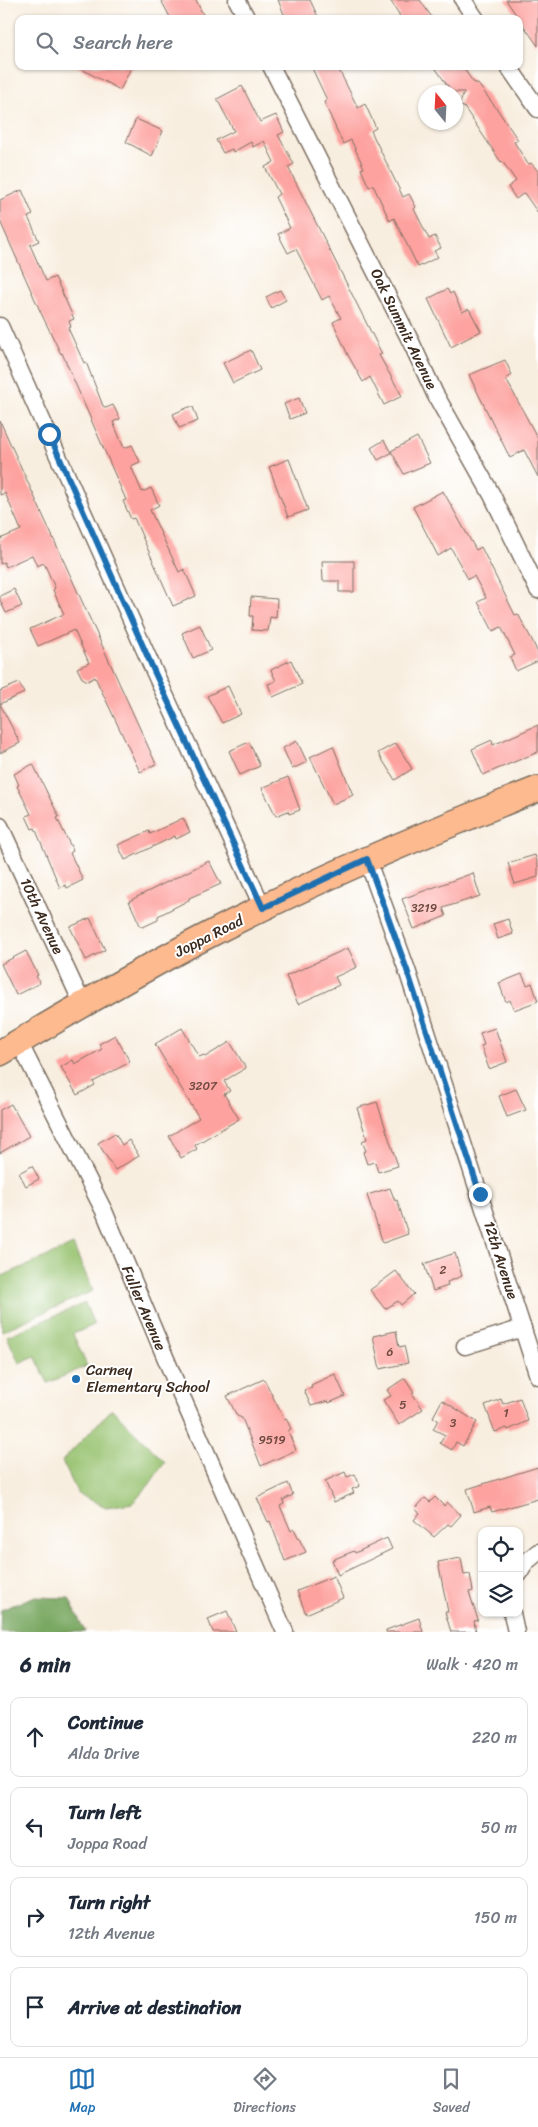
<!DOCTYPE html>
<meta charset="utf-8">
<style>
body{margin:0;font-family:Sriracha,sans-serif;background:#f2f2f3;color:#1f2937}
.controls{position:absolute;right:15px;bottom:15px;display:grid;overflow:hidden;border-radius:10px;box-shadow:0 1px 4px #0004}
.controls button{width:45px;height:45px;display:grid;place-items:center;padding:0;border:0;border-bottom:1px solid #e0e1e3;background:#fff;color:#1f2937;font:25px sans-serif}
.compass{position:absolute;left:418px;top:85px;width:45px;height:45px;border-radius:50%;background:#fff;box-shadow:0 1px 4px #0004;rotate:342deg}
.stop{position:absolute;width:15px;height:15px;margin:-11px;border:4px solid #1f6fb2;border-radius:50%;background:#fff}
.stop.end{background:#1f6fb2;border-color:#fff;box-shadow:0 1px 5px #0008}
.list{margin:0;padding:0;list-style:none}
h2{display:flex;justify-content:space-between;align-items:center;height:65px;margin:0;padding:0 20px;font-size:21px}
h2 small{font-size:16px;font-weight:400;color:#747a83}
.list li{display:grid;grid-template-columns:32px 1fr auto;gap:15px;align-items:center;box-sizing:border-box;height:80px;margin:0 10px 10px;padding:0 10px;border:1px solid #e0e1e3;border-radius:10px}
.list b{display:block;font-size:19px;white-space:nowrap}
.list p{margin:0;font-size:16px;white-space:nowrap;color:#747a83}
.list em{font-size:16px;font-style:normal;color:#747a83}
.icon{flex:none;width:28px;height:28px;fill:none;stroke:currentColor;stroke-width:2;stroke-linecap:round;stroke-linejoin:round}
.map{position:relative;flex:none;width:538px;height:1632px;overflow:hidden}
.search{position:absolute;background:#fff;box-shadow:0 1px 4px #0004;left:15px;right:15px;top:15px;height:55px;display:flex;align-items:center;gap:12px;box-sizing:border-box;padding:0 18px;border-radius:10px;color:#747a83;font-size:19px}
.sheet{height:425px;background:#fff}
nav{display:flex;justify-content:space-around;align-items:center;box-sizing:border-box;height:70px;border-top:1px solid #e0e1e3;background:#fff;font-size:14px;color:#747a83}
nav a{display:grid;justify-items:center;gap:2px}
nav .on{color:#1f6fb2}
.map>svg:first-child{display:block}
</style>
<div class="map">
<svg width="538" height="1632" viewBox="0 0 538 1632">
<rect width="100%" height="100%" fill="#fff"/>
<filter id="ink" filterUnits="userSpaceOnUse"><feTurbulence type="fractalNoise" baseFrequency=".02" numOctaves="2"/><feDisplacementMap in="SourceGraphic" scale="10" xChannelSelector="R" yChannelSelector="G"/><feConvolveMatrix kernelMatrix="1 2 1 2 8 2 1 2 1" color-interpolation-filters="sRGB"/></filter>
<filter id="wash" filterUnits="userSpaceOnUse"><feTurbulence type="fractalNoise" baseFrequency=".0096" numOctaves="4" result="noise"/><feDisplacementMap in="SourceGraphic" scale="20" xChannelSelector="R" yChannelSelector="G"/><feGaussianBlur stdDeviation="1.12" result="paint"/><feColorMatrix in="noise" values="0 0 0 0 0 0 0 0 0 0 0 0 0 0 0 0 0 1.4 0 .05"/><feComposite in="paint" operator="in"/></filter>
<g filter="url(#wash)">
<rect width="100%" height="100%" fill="#f8eedf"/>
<g fill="#97c26f" stroke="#697646">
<polygon points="73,1245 93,1291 2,1331 0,1277"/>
<polygon points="85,1303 94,1325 73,1334 87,1366 48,1383 35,1356 19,1363 7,1336"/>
<polygon points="112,1409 165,1462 149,1485 133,1503 106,1507 78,1494 62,1461"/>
</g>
<polygon fill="#79a862" stroke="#5a6940" points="33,1597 69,1598 85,1632 0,1632 1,1610"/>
<g id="blocks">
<g fill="#fda29f">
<polygon points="161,0 196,0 205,19 171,19"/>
<polygon points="278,0 310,0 319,19 286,19"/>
<polygon points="390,0 420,0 433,19 400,19 399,14"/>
<polygon points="506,0 538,0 538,46 519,19"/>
<polygon points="76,66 132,66 120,90"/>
<polygon points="311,66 337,66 358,108 365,104 376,128 371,131 403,197 409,194 416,207 414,209 429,239 435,236 441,248 434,251 438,257 418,267 394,218 390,221 373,185 369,187 361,169 364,168 351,140 343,144 324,102 327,100"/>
<polygon points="434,66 462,66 473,82 478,84 497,109 518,140 514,142 528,164 531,163 538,171 538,213 524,193 516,199 508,187 516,181 502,161 501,162 464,107 459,106 464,92 452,92"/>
<polygon points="242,86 260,122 276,115 284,132 278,135 294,164 288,167 382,354 379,355 402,396 384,405 370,377 363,382 348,355 333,322 341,318 329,296 322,300 296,249 288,253 278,234 290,228 275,197 279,194 265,167 274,162 264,141 253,147 251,142 233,152 232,149 223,153 216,140 234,131 217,99"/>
<polygon points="136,119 163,131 152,156 126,142"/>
<polygon points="22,190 33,215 28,217 39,241 30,245 46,281 55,277 74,319 69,321 71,327 68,328 84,363 86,362 103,406 106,408 113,405 120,419 113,422 124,448 132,445 140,462 131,466 142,492 151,488 159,505 150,510 179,572 184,569 196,596 173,606 134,518 131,519 123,501 126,500 62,353 61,354 41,313 0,221 0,200"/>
<polygon points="447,289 450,294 453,292 462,312 469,309 481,331 451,347 428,299"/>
<polygon points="280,290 286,300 271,308 266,297"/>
<polygon points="251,350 260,370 233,383 223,363"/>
<polygon points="505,360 512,375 506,379 538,439 538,477 524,450 510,458 469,375"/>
<polygon points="299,398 305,413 290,419 284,404"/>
<polygon points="189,407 193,407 198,421 179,428 173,414"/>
<polygon points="0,421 156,764 140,772 95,677 88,681 82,678 77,668 89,663 74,630 38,646 30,629 64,614 53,590 55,588 44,563 37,566 32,555 6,567 4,562 0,564 0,539 21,530 5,493 0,495"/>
<polygon points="417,437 430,463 404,474 391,451"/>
<polygon points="384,440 391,453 378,460 371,448"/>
<polygon points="289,459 308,510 288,517 269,467"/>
<polygon points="443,491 476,550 481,547 515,615 518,614 532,640 538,653 538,661 516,671 510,657 515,655 501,627 493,631 478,602 486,598 474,576 468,579 451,548 438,556 413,507"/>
<polygon points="322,561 354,561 354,592 339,592 339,581 323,581"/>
<polygon points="14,589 22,606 6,613 0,600 0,596"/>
<polygon points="251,597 277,599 276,618 270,617 268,631 252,630 253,616 250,616"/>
<polygon points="200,625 211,650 193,658 182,633"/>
<polygon points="291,660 302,684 273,697 268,684 276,681 271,670"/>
<polygon points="19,683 24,693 0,704 20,743 0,753 0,691"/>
<polygon points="228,686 241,714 222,723 207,696"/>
<polygon points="538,725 538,752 483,775 472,749 492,740 493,745"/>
<polygon points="297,741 307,762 292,769 283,748"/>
<polygon points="249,742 260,766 240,775 229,751"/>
<polygon points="396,743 412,769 395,780 378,753"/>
<polygon points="333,746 353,795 333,804 310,757"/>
<polygon points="33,764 59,817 57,818 73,851 70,853 83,880 67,888 65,885 60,888 35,828 32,829 26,816 31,814 17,786 19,785 14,774"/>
<polygon points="288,777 300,810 289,814 288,811 276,816 262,788"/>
<polygon points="183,818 190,832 176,839 175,836 125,860 118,845 149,831 150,834"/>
<polygon points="535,855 538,865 538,877 515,884 508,863"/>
<polygon points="209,861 221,884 189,898 189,900 158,916 158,920 143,927 140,925 129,901"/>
<polygon points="473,873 480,896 443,908 446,916 414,929 402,899"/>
<polygon points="90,918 105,950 86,960 70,927"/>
<polygon points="508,919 513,934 498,939 493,924"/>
<polygon points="348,948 357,967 335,977 339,985 298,1004 286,976"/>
<polygon points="26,951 38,975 36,976 40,983 16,995 1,964"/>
<polygon points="522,974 527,985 532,983 538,1001 514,1010 510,1000 506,1002 499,983"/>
<polygon points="182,1028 199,1057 204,1055 205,1057 230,1042 246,1068 224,1081 230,1091 224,1094 239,1119 195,1145 197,1149 181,1158 169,1136 199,1118 155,1044"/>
<polygon points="495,1028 507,1062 489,1069 481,1046 484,1045 480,1033"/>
<polygon points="115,1035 130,1062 93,1082 95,1085 77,1095 61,1067 73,1060 75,1064 102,1049 99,1044"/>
<polygon points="516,1089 526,1110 507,1117 499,1096"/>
<polygon points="377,1102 398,1166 378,1172 375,1162 367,1164 363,1152 366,1151 362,1141 367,1139 357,1108"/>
<polygon points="11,1104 29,1136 0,1153 0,1110"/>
<polygon points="115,1133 122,1145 129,1140 139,1156 115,1170 98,1143"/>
<polygon points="32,1166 39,1179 26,1186 19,1173"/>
<polygon points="390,1188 395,1201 397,1200 408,1234 383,1243 367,1195"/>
<polygon points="455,1253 462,1276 447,1282 448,1286 433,1291 424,1264"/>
<polygon points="396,1271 414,1294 401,1305 398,1301 385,1309 370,1290"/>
<polygon points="396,1331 399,1347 404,1346 408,1363 380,1369 373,1336"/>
<polygon points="335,1374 345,1396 329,1403 328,1401 311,1406 304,1390 312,1388 311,1385"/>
<polygon points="405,1378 414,1392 412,1393 423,1409 399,1425 383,1400 391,1396 387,1390"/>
<polygon points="264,1379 284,1419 286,1418 291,1429 288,1431 296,1450 261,1466 242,1418 237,1416 227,1396"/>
<polygon points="520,1398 528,1421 508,1430 507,1428 495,1432 485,1405 501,1399 503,1404"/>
<polygon points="442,1400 477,1422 463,1446 456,1442 452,1450 440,1443 445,1435 433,1429 438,1420 433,1417"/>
<polygon points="538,1467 538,1499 492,1512 490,1507 474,1512 467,1489"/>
<polygon points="345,1472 347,1477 355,1474 360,1486 352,1489 354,1493 334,1502 325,1481"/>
<polygon points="288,1483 293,1495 283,1500 284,1504 280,1506 291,1531 294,1529 306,1552 285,1561 270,1521 268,1522 257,1498"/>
<polygon points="435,1497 444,1506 447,1502 461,1515 451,1526 448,1524 434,1537 414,1520 420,1513 415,1509 425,1498 430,1502"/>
<polygon points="387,1538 392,1549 338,1575 332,1560 354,1551 355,1553"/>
<polygon points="461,1558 464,1575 470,1574 473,1591 469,1592 478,1620 474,1621 476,1632 451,1632 445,1612 448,1612 438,1562"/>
<polygon points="334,1576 343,1598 306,1614 297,1591"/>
<polygon points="227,1611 236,1632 213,1632 208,1619"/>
<polygon points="419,1618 423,1632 386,1632 386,1630"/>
</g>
</g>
</g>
<g filter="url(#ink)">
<use href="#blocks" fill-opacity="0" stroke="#7d6f62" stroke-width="1"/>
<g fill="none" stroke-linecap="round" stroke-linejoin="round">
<g stroke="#7d6f62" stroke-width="19">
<g id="minor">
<polyline points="237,0 247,19"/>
<polyline points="463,0 476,19"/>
<polyline points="271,66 411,342 435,394 492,495 538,590"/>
<polyline points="508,66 538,109"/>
<polyline points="0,326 154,671 263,908"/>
<polyline points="0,826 83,1005"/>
<polyline points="367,859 407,970 538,1376"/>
<polyline points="19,1042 104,1211 179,1390 285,1632"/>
<polyline points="465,1346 523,1328"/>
<polyline points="519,1574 526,1562 538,1552"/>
<polyline points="512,1613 516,1632"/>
</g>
</g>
<g stroke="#7d6f62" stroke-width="28">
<path id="primary" d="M 0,1053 C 65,1015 130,976 197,941 C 307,883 422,835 538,789"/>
</g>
<use href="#minor" stroke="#fff" stroke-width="16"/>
<use href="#primary" stroke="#fcba8e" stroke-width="25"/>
</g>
</g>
<g fill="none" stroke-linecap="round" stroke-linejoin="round" filter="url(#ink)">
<polyline stroke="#1f6fb2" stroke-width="6" points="49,434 154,671 263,908 367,859 407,970 480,1194"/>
</g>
<circle fill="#1f6fb2" stroke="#fff" stroke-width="2" cx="76" cy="1379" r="5"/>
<g text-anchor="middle" stroke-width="4" stroke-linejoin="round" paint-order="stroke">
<g font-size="12" fill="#6c483e">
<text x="424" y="912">3219</text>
<text x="203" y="1090">3207</text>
<text x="443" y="1274">2</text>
<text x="390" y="1356">6</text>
<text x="403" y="1409">5</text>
<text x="506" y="1417">1</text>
<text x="453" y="1427">3</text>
<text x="272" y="1444">9519</text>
</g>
<g font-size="15" fill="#3b2a1e" stroke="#fff">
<text transform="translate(404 329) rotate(64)" y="5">Oak Summit Avenue</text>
<text transform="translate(42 916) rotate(65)" y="5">10th Avenue</text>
<text transform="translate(209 936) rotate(-27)" y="5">Joppa Road</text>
<text transform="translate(501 1260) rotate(72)" y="5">12th Avenue</text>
<text transform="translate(144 1308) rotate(67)" y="5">Fuller Avenue</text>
</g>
<g font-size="15" fill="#3b2a1e" stroke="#fff" text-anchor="start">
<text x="86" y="1375">Carney<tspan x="86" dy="17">Elementary School</tspan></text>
</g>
</g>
</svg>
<div class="controls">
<button><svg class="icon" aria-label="locate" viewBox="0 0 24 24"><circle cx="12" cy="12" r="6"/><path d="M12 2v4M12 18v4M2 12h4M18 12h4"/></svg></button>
<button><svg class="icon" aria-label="layers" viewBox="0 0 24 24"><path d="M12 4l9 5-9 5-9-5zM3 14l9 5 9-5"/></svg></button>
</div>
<svg class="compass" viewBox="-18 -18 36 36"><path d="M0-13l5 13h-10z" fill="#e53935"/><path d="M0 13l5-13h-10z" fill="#747a83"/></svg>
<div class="stop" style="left:49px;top:434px"></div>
<div class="stop end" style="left:480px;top:1194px"></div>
<div class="search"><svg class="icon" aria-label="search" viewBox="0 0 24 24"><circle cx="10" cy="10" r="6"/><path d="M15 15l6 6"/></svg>Search here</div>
</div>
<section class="sheet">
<h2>6 min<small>Walk · 420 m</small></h2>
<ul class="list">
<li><svg class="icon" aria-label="ahead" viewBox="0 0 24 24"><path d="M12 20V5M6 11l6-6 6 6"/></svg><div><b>Continue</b><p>Alda Drive</p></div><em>220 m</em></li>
<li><svg class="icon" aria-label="left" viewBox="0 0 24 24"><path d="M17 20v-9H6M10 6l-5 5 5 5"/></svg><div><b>Turn left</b><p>Joppa Road</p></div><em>50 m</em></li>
<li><svg class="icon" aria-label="right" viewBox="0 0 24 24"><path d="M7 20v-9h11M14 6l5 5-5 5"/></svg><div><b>Turn right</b><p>12th Avenue</p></div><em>150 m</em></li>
<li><svg class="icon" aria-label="arrive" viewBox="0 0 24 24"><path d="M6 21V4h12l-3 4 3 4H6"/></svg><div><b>Arrive at destination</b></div></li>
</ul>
</section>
<nav>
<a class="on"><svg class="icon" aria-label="map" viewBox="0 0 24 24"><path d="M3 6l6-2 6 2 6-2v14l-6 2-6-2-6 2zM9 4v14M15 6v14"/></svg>Map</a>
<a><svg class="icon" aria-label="directions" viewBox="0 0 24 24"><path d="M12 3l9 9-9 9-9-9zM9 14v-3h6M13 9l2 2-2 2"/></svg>Directions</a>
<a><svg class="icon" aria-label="saved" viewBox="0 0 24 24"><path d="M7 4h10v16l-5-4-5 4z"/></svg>Saved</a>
</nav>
